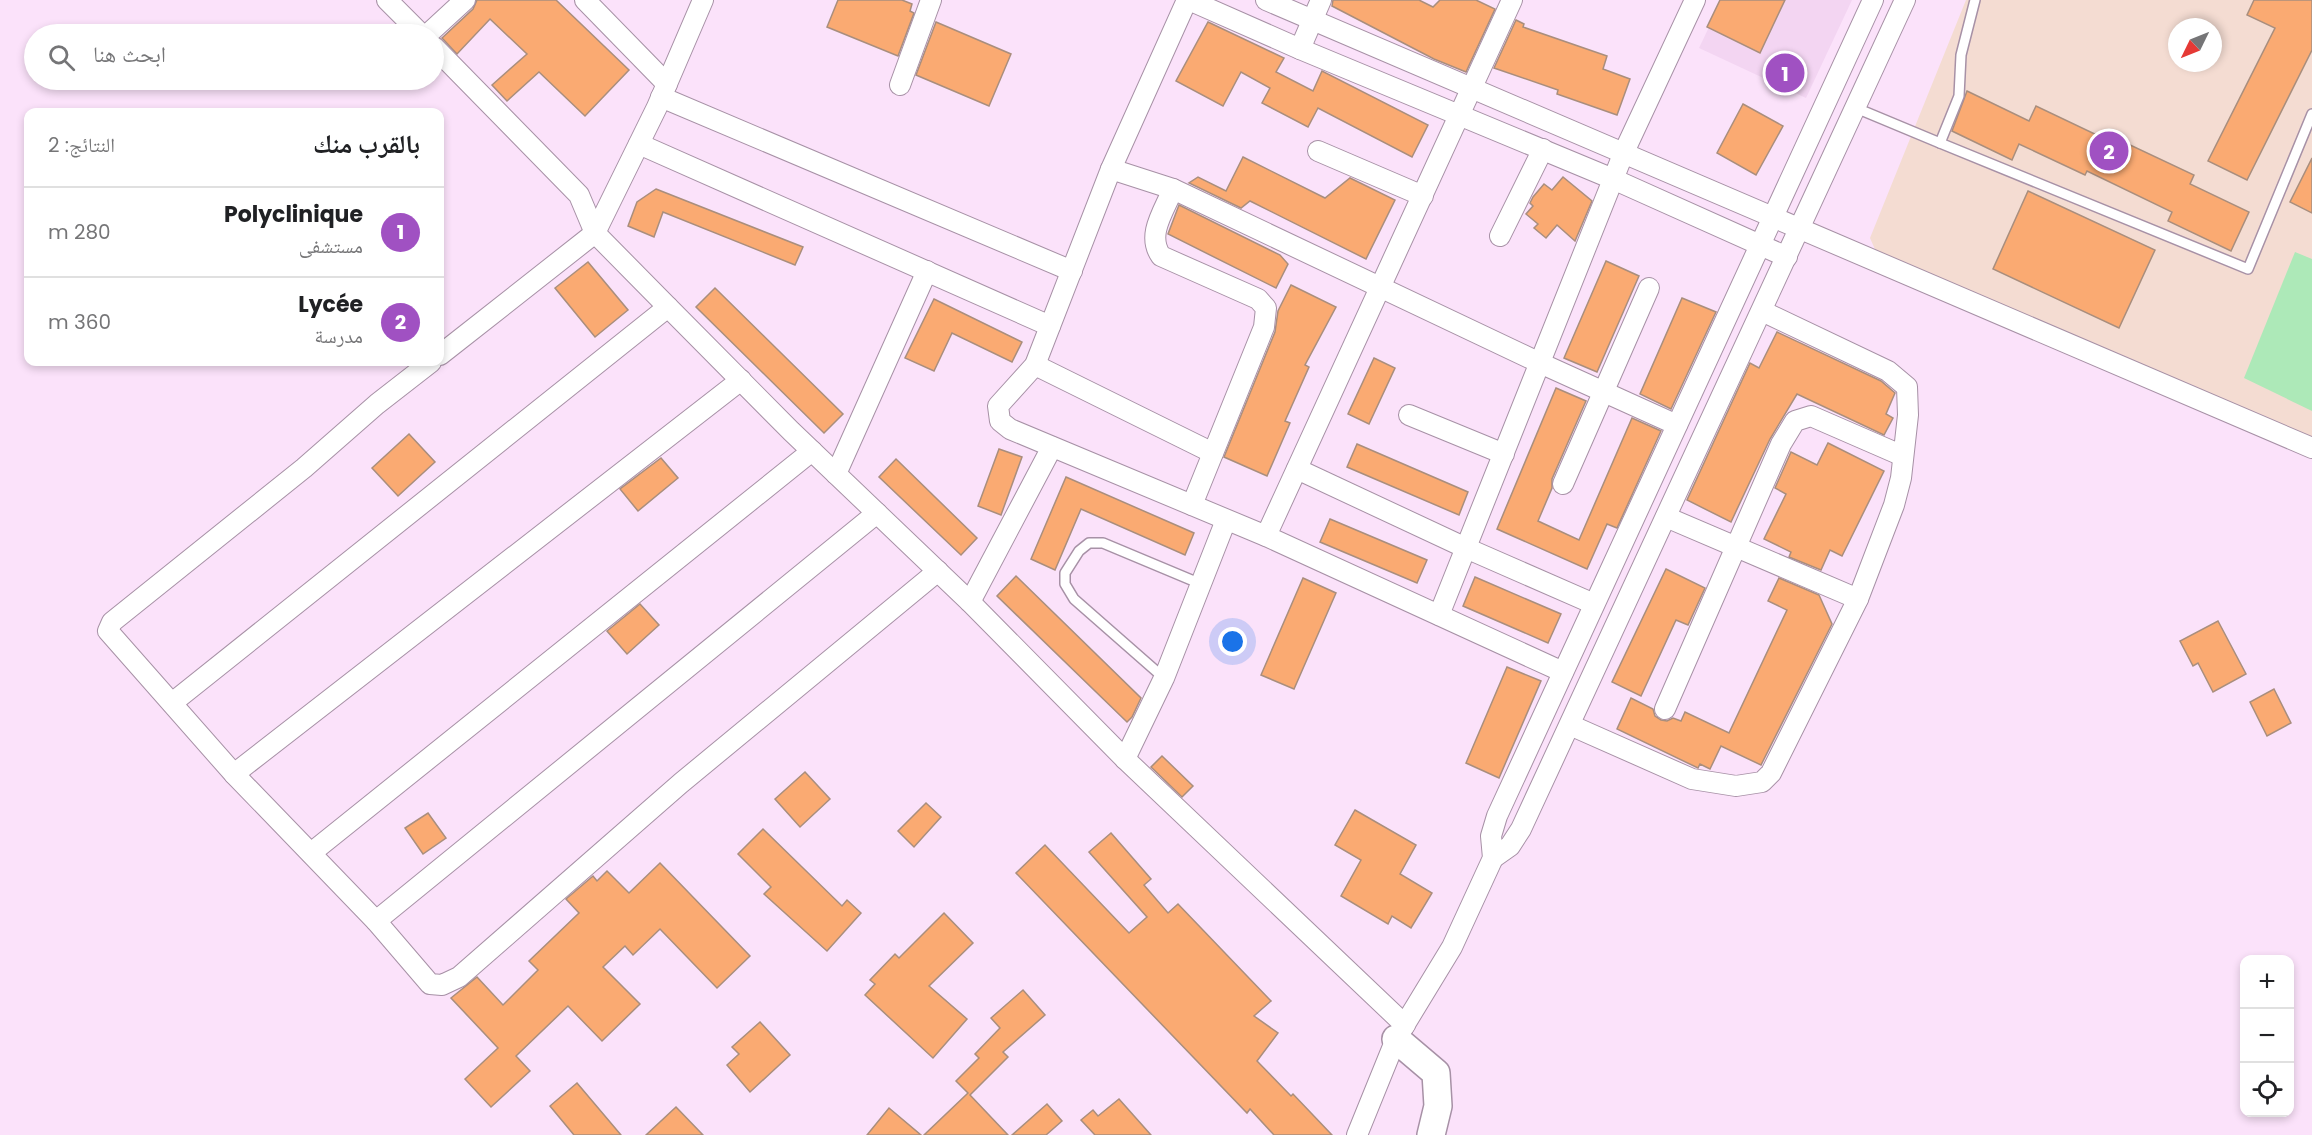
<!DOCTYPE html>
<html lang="ar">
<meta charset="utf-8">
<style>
body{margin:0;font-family:Poppins,"Noto Naskh Arabic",sans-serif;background:#f6f6f6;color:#202124;direction:rtl}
.controls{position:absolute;right:18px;bottom:18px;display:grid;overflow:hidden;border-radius:12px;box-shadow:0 3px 9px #0003}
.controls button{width:54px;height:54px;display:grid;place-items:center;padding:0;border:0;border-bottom:2px solid #e0e0e0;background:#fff;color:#202124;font:30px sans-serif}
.compass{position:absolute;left:2168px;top:18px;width:54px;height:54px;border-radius:50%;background:#fff;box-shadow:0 3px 9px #0003;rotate:227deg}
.you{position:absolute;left:1233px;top:642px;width:21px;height:21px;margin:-15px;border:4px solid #fff;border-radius:50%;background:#1a73e8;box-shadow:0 0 0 9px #1a73e833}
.badge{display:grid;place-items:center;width:39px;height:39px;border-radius:50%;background:#a051c2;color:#fff;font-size:20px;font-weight:700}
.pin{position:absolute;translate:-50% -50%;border:3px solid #fff;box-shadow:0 2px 6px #0006}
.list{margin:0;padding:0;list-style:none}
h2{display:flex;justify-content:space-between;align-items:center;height:78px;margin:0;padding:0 24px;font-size:26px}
h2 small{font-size:20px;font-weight:400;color:#757577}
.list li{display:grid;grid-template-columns:39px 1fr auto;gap:18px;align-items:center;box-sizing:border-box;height:90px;padding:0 24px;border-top:2px solid #e0e0e0}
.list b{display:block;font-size:22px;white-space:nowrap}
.list p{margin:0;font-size:20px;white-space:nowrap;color:#757577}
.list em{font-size:20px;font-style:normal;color:#757577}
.icon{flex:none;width:33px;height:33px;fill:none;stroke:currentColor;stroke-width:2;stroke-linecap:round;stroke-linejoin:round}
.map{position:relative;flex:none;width:2312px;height:1135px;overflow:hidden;direction:ltr}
.search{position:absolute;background:#fff;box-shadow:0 3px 9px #0003;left:24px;top:24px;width:420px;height:66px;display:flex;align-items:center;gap:15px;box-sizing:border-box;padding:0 21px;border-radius:33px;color:#757577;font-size:22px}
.panel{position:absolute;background:#fff;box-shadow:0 3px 9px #0003;left:24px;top:108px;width:420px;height:258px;border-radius:12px;direction:rtl}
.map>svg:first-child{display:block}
</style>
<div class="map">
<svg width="2312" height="1135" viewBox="0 0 2312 1135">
<rect width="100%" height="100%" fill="#fbe2fa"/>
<polygon fill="#f3d5f2" points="1722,0 1852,0 1806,98 1699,48"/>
<path fill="#f4dcd2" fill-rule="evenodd" d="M 1966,0 L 2312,0 L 2312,444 L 1881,263 L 1870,238 ZM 2177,27 L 2213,27 L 2213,63 L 2177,63 Z"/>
<polygon fill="#ade9b8" points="2295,252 2312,259 2312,411 2244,378"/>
<g fill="#faaa72" stroke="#a98e7d" stroke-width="1.5">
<polygon points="477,0 556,0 629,70 585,116 539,72 507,101 492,85 527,54 490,19 457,54 442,38 473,9"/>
<polygon points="838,0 902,0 912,4 910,11 914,13 898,56 827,27"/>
<polygon points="1333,0 1419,0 1433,7 1440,0 1476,0 1495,9 1466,72 1434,59 1332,6"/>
<polygon points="1720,0 1785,0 1760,53 1707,27"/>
<polygon points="2254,0 2312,0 2312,50 2247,180 2208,161 2275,28 2247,15"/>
<polygon points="1516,20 1524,24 1523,27 1607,56 1603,69 1630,79 1617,115 1557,94 1558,90 1494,68"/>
<polygon points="936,22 1011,54 989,106 916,75"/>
<polygon points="1208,22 1284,58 1276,72 1313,91 1322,71 1428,125 1412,157 1318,108 1308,127 1262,103 1270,88 1241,72 1223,106 1176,81"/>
<polygon points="1967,91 2029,121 2036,106 2124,148 2126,143 2194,175 2190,184 2249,212 2231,251 2168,221 2172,212 2087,171 2085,175 2019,144 2012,160 1952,131"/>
<polygon points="1743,104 1783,126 1756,175 1717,153"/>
<polygon points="1243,157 1325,198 1350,178 1395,200 1366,259 1250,201 1241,208 1189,183 1198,177 1226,191"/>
<polygon points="2312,158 2312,213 2290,202"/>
<polygon points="1563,177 1592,201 1575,241 1557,225 1546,238 1534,228 1538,224 1526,214 1533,206 1530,203 1533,197 1544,184 1552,190"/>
<polygon points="656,189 803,247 795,265 663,212 654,237 628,226 637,202"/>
<polygon points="2028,191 2155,250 2119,328 1993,269"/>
<polygon points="1179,205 1280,255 1288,264 1276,288 1168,234"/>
<polygon points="1606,261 1639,276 1597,372 1564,358"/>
<polygon points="588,262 628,310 595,337 555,288"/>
<polygon points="1291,285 1336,307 1305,365 1309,367 1285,421 1290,423 1267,476 1224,457 1275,332 1278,311"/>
<polygon points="715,288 843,414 824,433 696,307"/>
<polygon points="1682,298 1716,312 1671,409 1640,394"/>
<polygon points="934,299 1022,342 1012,362 952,333 934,371 905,358"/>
<polygon points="1777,332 1881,381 1895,393 1886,414 1893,418 1884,435 1797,394 1770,439 1731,522 1687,500 1750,363 1759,368"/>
<polygon points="1374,358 1395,368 1369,424 1348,414"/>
<polygon points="1556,388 1586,401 1552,479 1552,488 1538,521 1579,540 1632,418 1661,431 1617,528 1607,524 1587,569 1497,529"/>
<polygon points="409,434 435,462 398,496 372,468"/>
<polygon points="1828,443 1884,471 1842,556 1830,550 1821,570 1789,557 1791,552 1764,539 1786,494 1775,488 1791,452 1817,465"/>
<polygon points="1357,444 1468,492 1459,515 1347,467"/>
<polygon points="999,449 1022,457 1001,515 978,506"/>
<polygon points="661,458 678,478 638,511 620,489"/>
<polygon points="896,459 977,538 961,555 879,477"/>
<polygon points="1066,477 1194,533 1185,555 1081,509 1055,570 1031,559"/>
<polygon points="1330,519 1427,560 1417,583 1320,542"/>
<polygon points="1666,569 1705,588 1688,625 1676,620 1641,696 1612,682"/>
<polygon points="1016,576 1141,698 1132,717 1127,722 997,596"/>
<polygon points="1475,577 1561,614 1548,643 1463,606"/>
<polygon points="1303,578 1336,593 1294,689 1261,675"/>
<polygon points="1779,578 1819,595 1832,624 1761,765 1721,746 1710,769 1700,764 1698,768 1617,729 1631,698 1653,709 1655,716 1661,720 1667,721 1673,718 1681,721 1685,712 1729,733 1787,610 1768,601"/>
<polygon points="640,604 659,625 627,654 607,631"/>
<polygon points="2218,621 2246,674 2213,692 2198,663 2193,666 2180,641"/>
<polygon points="1507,667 1541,681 1499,778 1466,763"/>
<polygon points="2274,689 2291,723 2267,736 2250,702"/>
<polygon points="1162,756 1193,786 1182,797 1151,767"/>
<polygon points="805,772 830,799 800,827 775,799"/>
<polygon points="926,803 941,817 914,847 898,831"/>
<polygon points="1355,810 1416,845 1400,874 1432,893 1411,928 1392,916 1388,924 1341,896 1361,860 1335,845"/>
<polygon points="428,813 446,838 423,854 405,828"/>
<polygon points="763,829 842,906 847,900 861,913 827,951 764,894 771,887 738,854"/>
<polygon points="1111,833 1151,879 1144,885 1168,913 1178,904 1271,1001 1254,1016 1278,1033 1257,1061 1291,1096 1293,1094 1332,1135 1274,1135 1250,1109 1247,1113 1016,873 1045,845 1129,933 1147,917 1089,852"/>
<polygon points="660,863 750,956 717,988 660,929 633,955 625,946 603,967 640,1004 602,1041 568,1006 516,1056 530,1071 491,1107 465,1079 498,1048 451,998 477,977 503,1005 538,970 529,961 579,913 566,899 593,876 597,881 607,871 629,893"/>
<polygon points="944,913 973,943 929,986 967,1019 933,1058 865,995 875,984 870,980 895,954 899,958"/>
<polygon points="1023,990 1045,1015 1003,1052 1008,1057 970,1095 1008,1135 924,1135 968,1093 956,1081 979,1058 975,1054 1000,1028 991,1018"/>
<polygon points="760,1022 790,1055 750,1092 727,1065 739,1054 732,1047"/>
<polygon points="577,1083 621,1135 574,1135 550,1106"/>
<polygon points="1119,1099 1151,1135 1095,1135 1081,1120 1093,1110 1098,1116"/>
<polygon points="1047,1104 1062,1121 1046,1135 1012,1135"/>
<polygon points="676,1107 703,1135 646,1135"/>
<polygon points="889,1108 921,1135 867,1135"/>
</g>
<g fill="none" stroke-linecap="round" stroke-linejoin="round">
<g stroke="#a791a6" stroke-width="12">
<g id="lane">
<polyline points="1975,0 1961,55 1959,96 1940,143 2248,269 2312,114"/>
<polyline points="1856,108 1940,143"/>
<polyline points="1164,678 1074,599 1065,584 1065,573 1079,551 1089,543 1103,543 1201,584"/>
</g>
</g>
<g stroke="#a791a6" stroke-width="22">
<g id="street">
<polyline points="387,0 421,34"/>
<polyline points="585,0 667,84"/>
<polyline points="1187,0 1111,169 1035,365 998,406 1000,421 1010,429 1266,536 1563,672"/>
<polyline points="1189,0 1300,49 1613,179 1787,257"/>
<polyline points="1266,0 2312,448"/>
<polyline points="428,34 465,0"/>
<polyline points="434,47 579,195 595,233 668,307 791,431 970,602 1125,759 1405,1025"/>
<polyline points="1300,49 1321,0"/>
<polyline points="900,85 931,0"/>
<polyline points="661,97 1072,271"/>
<polyline points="639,144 1050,326"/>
<polyline points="1318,151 1423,196"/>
<polyline points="1111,169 1173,189 1540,363 1677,425"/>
<path d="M 1173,189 C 1164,211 1146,235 1161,256 L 1258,299 L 1266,308 L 1264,327 L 1192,505"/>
<polyline points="1500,236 1543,149"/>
<polyline points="440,355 595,233 657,107 703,0"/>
<polyline points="431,362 377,404 304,468 112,622 108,631 234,774 376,921 430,984 442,985 459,977 681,783 938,571"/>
<polyline points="1035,365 1213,453"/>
<polyline points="1409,415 1504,454"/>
<polyline points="1297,469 1466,548 1594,604"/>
<polyline points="836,474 927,271"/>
<polyline points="1563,484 1649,288"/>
<polyline points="1666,517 1858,599"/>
<polyline points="1266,536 1512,0"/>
<polyline points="970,602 1052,447"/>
<polyline points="1439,615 1624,152 1695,0"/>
<polyline points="172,703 668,307"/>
<polyline points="1665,709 1781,444 1795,421 1811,416 1903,456"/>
<polyline points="1570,725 1692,779 1736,786 1762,782 1771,773 1858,599 1894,505 1901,478 1908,415 1907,387 1888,371 1762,311"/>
<polyline points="1125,759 1164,678 1226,520"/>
<polyline points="234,774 741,380"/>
<polyline points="311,853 812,451"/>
<polyline points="1493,858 1510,846 1521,829 1905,0"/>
<polyline points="376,921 877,513"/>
<polyline points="1357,1135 1396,1039 1452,947 1493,858 1491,836 1497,816 1873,0"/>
</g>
</g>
<g stroke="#a791a6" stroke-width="30">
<polyline id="secondary" points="1396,1039 1436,1073 1438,1106 1431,1135"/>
</g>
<use href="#lane" stroke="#fff" stroke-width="9"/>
<use href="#street" stroke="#fff" stroke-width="20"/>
<use href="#secondary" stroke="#fff" stroke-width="27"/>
</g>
</svg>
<div class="controls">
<button>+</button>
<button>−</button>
<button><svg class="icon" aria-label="locate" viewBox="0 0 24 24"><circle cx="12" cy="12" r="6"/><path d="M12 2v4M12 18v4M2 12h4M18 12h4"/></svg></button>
</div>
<svg class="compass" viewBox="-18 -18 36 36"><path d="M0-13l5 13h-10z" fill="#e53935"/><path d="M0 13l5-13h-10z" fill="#757577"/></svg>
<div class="you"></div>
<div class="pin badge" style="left:1785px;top:73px">1</div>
<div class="pin badge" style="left:2109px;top:151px">2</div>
<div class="search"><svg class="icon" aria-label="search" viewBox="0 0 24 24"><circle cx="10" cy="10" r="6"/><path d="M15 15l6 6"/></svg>ابحث هنا</div>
<section class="panel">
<h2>بالقرب منك<small>النتائج: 2</small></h2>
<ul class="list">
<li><span class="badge">1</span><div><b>Polyclinique</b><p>مستشفى</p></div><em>280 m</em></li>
<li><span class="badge">2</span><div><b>Lycée</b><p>مدرسة</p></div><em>360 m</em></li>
</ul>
</section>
</div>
